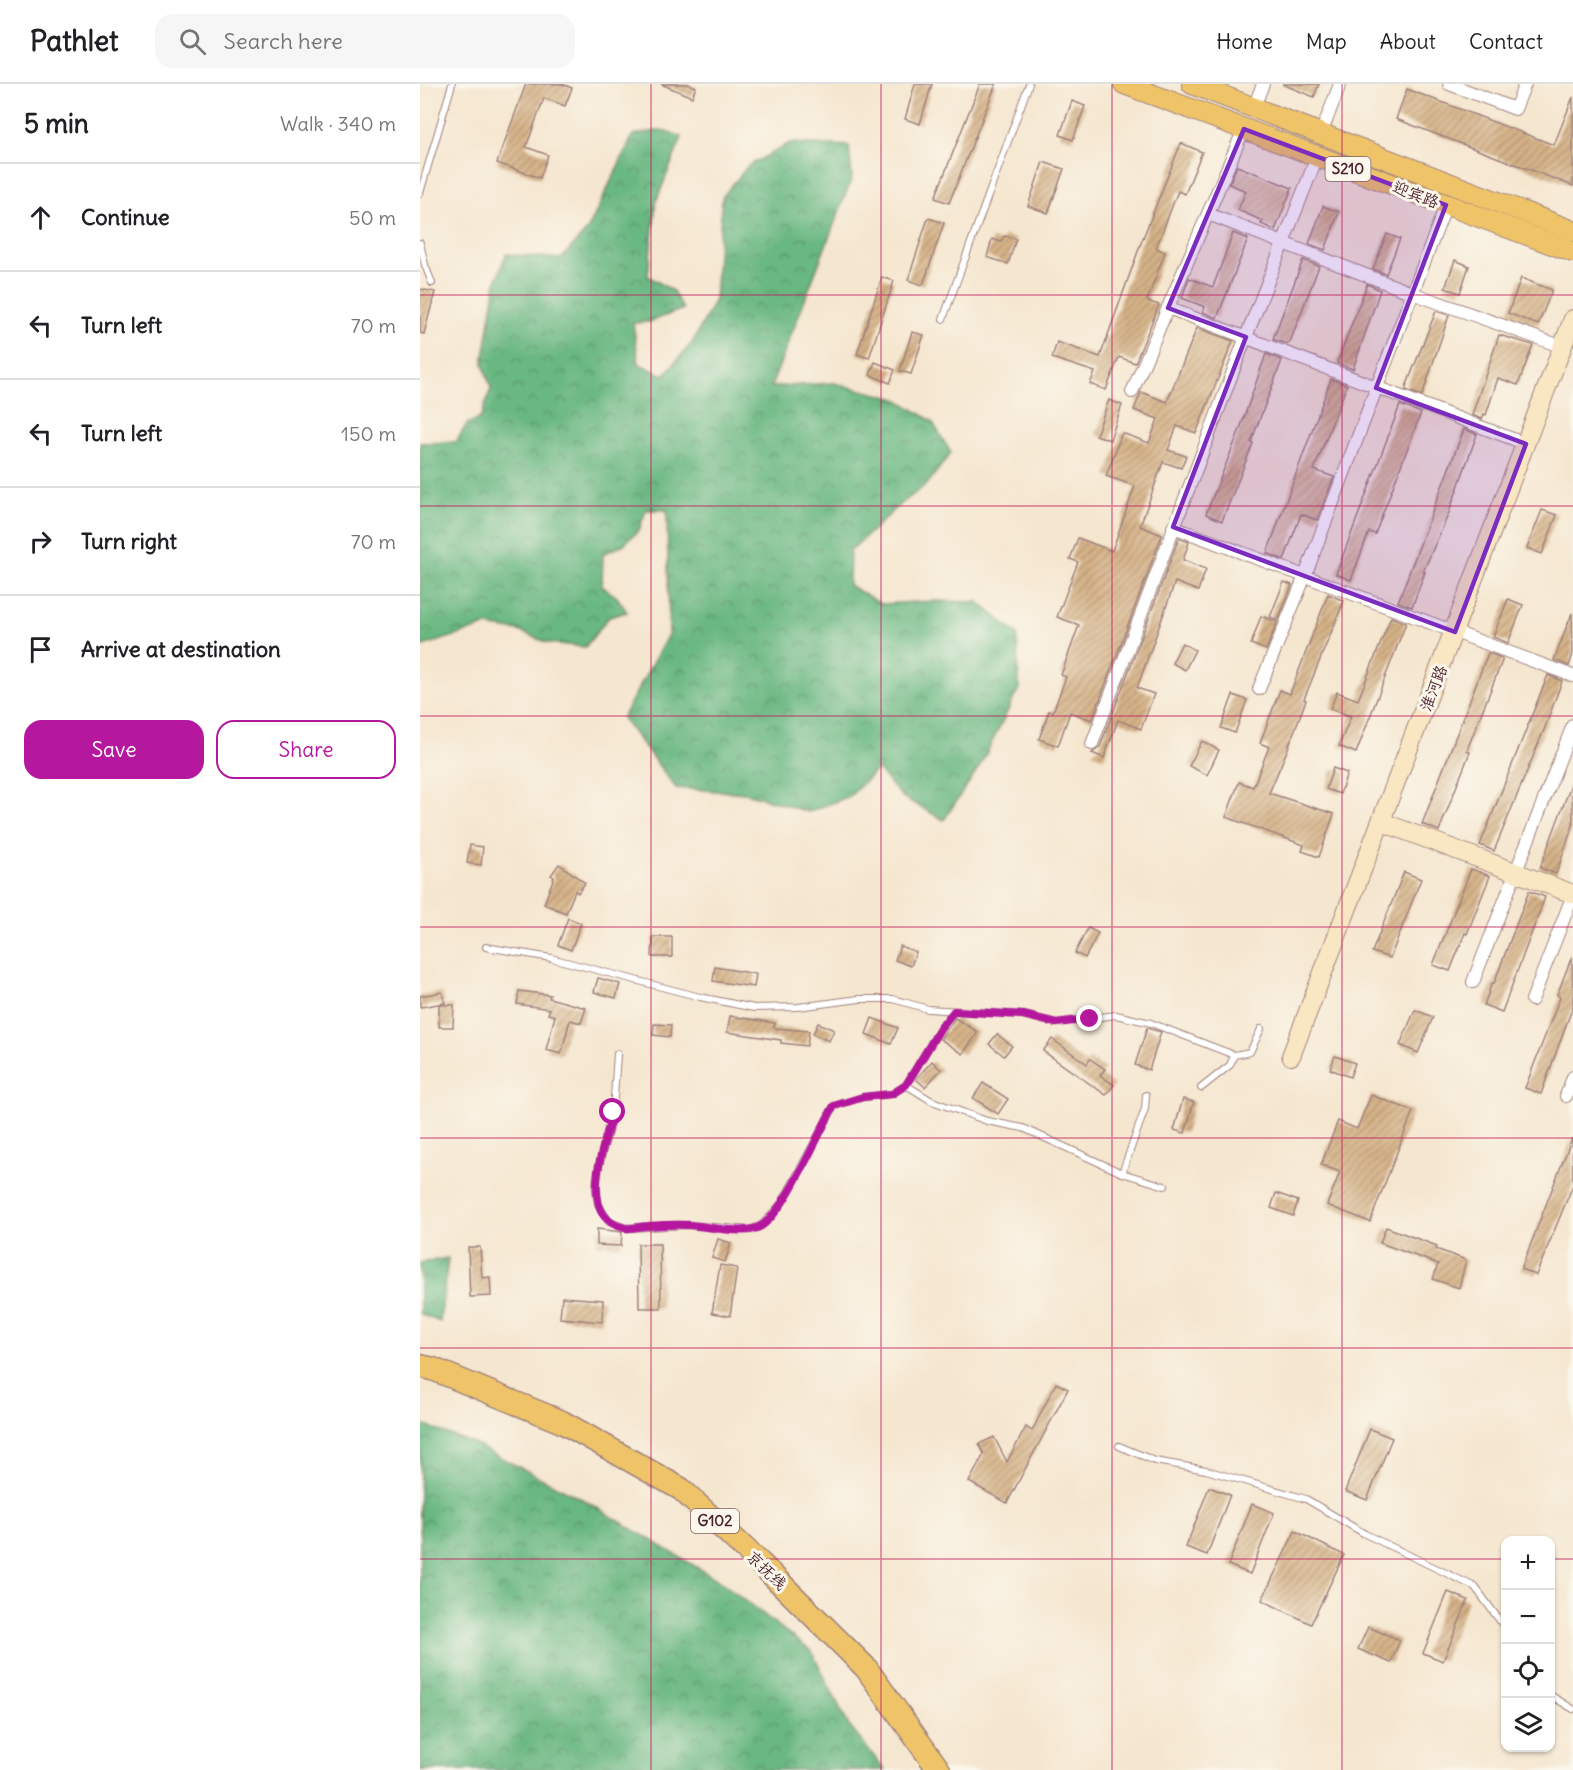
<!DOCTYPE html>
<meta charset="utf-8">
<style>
body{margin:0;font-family:Delius,"LXGW WenKai TC",sans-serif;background:#f6f6f6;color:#202124}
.controls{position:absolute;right:18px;bottom:18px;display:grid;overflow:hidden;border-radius:12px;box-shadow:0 2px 4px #0004}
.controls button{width:54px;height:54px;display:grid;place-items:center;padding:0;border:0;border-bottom:2px solid #e0e0e0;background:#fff;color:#202124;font:30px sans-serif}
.stop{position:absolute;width:18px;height:18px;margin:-14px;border:4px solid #b5179e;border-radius:50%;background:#fff}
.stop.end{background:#b5179e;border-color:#fff;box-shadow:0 2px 6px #0008}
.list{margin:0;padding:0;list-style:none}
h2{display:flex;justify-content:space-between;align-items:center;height:78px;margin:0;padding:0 24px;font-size:26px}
h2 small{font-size:20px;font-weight:400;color:#757577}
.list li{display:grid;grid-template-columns:39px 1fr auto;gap:18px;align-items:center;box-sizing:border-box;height:108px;padding:0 24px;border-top:2px solid #e0e0e0}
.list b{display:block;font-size:22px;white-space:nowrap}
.list em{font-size:20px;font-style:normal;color:#757577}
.actions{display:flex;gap:12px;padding:18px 24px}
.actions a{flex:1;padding:14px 0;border:2px solid #b5179e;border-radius:18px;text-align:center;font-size:21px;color:#b5179e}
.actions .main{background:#b5179e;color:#fff}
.icon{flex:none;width:33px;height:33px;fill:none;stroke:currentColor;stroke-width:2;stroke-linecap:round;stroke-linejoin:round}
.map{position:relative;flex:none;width:1153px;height:1686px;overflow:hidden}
header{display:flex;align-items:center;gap:36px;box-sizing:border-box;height:84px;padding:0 30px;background:#fff;border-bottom:2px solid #e0e0e0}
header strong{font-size:28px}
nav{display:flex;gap:33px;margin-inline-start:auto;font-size:21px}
.search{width:420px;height:54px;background:#f6f6f6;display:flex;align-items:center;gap:15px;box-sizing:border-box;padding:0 21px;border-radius:18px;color:#757577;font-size:22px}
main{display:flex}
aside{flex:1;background:#fff}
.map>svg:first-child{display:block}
</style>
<header>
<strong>Pathlet</strong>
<div class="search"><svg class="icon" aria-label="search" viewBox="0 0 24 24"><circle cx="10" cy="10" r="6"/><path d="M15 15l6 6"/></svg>Search here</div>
<nav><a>Home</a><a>Map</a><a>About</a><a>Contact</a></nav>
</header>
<main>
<aside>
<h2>5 min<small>Walk · 340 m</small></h2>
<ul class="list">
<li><svg class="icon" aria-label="ahead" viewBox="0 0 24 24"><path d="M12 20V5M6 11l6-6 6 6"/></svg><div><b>Continue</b></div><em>50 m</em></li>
<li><svg class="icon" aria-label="left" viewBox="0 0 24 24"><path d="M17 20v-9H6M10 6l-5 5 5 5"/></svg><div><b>Turn left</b></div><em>70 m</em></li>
<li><svg class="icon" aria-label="left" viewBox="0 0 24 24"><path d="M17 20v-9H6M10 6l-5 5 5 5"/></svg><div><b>Turn left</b></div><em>150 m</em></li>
<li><svg class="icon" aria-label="right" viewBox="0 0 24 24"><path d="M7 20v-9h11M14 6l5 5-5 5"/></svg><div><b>Turn right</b></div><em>70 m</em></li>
<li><svg class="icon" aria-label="arrive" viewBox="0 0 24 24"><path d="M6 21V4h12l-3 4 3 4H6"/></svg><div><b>Arrive at destination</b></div></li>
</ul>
<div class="actions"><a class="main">Save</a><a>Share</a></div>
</aside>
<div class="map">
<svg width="1153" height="1686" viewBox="0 0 1153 1686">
<defs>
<pattern id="forest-crowns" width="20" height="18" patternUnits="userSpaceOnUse" patternTransform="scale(1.5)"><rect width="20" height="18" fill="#69b781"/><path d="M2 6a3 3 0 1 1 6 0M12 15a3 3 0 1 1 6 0" fill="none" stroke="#58946a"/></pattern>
<pattern id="building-hatch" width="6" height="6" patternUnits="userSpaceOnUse" patternTransform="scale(1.5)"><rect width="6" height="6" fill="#d6b388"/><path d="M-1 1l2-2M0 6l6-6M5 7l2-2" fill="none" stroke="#b0916f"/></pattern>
</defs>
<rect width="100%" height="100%" fill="#fbf7ec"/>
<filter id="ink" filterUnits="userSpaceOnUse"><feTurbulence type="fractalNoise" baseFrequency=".0167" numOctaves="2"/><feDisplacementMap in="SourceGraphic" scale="12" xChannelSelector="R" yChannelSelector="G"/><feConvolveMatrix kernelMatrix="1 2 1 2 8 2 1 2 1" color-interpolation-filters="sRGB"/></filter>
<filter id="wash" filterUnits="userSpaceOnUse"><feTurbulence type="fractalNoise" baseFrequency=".008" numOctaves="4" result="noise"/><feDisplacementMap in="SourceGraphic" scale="24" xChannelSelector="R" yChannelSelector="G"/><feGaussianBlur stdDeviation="1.35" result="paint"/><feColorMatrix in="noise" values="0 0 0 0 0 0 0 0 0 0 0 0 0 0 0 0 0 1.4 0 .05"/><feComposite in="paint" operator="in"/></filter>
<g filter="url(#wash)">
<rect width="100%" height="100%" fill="#f5e6cf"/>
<g fill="url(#forest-crowns)" stroke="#5a6b56" stroke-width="1.5">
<polygon points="241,46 262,53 236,118 228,192 253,207 263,225 229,238 213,239 219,280 244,291 272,259 295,216 302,113 328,82 370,59 429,62 432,94 351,303 414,299 477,315 512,337 531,369 508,399 480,421 430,467 429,501 461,520 513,517 558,518 597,550 599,604 561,680 524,736 482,713 457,685 430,712 388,728 326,709 256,704 202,634 249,549 247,426 226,426 219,446 204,460 183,470 182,502 197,513 207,528 189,533 165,563 128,559 99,547 66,542 3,562 0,560 0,359 36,358 47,340 61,333 71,304 63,280 76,198 86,170 141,175 168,145 213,51"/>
<polygon points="28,1174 28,1175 20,1238 0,1230 0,1179"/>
<polygon points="0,1340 52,1359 164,1416 300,1497 392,1568 429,1642 465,1686 0,1686"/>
</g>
<g id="blocks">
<g fill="url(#building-hatch)">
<polygon points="106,0 142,0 152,4 145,22 124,14 106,63 128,71 120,94 77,79"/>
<polygon points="241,0 268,0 276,3 272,13"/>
<polygon points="495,0 512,0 500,40 485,35"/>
<polygon points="560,0 576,0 529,119 515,114"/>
<polygon points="862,0 899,0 894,13"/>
<polygon points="987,5 1134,61 1153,13 1153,102 976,35"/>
<polygon points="652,17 665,22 653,56 640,51"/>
<polygon points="761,59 782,68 765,110 758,107 736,164 745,168 727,217 739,221 715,279 699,273 686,306 670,300 675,288 632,274 637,258 680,273 721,159"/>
<polygon points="623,78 644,85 628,129 608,122"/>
<polygon points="817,82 872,104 855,146 841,140 843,137 818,126 826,107 809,100"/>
<polygon points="903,122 919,128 905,166 889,160"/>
<polygon points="508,134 524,139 503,201 488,196"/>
<polygon points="813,149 828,155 797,234 783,228 785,223 762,214 769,194 793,203"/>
<polygon points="967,150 980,155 966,190 953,185"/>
<polygon points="584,152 596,155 588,180 567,173 572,155 581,158"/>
<polygon points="883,176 899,182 870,258 867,260 853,255"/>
<polygon points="1035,176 1049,182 1040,209 1025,204"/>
<polygon points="462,193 474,197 449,274 437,270"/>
<polygon points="1101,194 1132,206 1118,241 1088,229"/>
<polygon points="947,200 960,206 933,285 917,279"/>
<polygon points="0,205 15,208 4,250 0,249"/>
<polygon points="1016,227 1029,231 1002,312 986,306 986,303"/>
<polygon points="777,244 813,257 776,349 757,342 748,366 766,372 761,384 743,378 720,442 742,451 672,636 650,628 638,662 619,655 629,627 633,628 646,593 641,591 659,541 637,533 658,478 650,475 658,454 692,467 715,402 686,392 702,349 729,359 738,335 714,326 720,311 721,308 747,318"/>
<polygon points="492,248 504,251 491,290 480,287"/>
<polygon points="1079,251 1113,261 1098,301 1078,294 1066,331 1064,330 1062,335 1052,331"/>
<polygon points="846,270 862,276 831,358 833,359 802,437 786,430 820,345"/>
<polygon points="455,278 475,286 470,299 450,291"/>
<polygon points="911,295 927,301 894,386 914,393 897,436 881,430 864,476 847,469"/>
<polygon points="689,316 702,321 690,356 676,351"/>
<polygon points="980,321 1001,329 955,450 949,448 931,496 916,490"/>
<polygon points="1044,345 1057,350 1028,431 1003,488 1005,488 992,523 978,518"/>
<polygon points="1122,426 1137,431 1122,470 1107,464"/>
<polygon points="759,454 769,458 763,476 786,485 778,507 755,498 717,604 734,610 721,645 698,636 684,674 672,669 680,663"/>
<polygon points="864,498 872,501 858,536 850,533"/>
<polygon points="908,510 924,517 884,615 886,616 866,669 849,709 914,730 899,773 882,767 884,761 806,733 819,698 833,703 849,663 840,659 860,606 870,610"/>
<polygon points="1088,515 1103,521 1088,559 1073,553"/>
<polygon points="1152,529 1153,570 1149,582 1134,576"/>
<polygon points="841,532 857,538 846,566 831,560"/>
<polygon points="971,533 986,539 936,669 919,662 931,632 910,625 917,608 938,616"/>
<polygon points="762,559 775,566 765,586 752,579"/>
<polygon points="1068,569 1082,574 1082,577 1047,666 1050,668 1019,747 1002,740"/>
<polygon points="1128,591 1142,597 1124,646 1074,767 1060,761"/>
<polygon points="813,611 827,616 815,649 801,644"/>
<polygon points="782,657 799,666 787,691 769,682"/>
<polygon points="913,684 927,689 920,710 906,705"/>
<polygon points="1152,698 1153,741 1136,790 1120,784"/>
<polygon points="50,761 63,763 61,781 47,779"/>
<polygon points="139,780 165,799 158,809 155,807 146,829 124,820 134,793 131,791"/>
<polygon points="1051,785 1070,792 1047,850 1045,849 1030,887 1013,881"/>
<polygon points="984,788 1001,795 970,874 952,868"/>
<polygon points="1109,807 1125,813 1082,928 1064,921 1072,899 1074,899"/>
<polygon points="148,834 161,839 151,866 138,861"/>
<polygon points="668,844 678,849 665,874 655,869"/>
<polygon points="233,853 252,853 252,873 232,873"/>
<polygon points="480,862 496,868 491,882 475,876"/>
<polygon points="1152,872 1153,922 1121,1010 1105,1004 1140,913 1137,911"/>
<polygon points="295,883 336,890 334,903 293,897"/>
<polygon points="178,894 200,900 196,914 174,908"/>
<polygon points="99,907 130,911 129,914 166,924 161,939 150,936 141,970 126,966 135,932 128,930 130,925 97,920"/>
<polygon points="22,908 25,919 0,923 0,912"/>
<polygon points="19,921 34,921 33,943 19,943"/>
<polygon points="995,926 1013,933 998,969 980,961"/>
<polygon points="310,932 355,939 354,944 389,947 387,962 361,959 361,956 307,948"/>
<polygon points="452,934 478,944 471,960 446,950"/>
<polygon points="535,934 558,948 543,970 520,955"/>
<polygon points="398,939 414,946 409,957 393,950"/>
<polygon points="234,940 251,941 250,953 233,951"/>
<polygon points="727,944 741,948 729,986 715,981"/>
<polygon points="577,950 592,962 584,972 569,960"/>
<polygon points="632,955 667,980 670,975 685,985 680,991 694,1001 686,1011 623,967"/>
<polygon points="915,972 935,979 930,993 910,985"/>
<polygon points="512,977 521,986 505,1003 496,995"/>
<polygon points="563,999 588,1015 578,1030 553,1014"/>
<polygon points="951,1011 993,1027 950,1138 907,1121 920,1088 901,1081 918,1037 937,1045"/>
<polygon points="763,1015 774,1018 765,1049 754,1046"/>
<polygon points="1152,1054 1153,1101 1116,1191 1101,1185"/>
<polygon points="856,1109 878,1117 873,1132 851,1124"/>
<polygon points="966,1143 1017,1162 1016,1165 1046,1176 1039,1204 1013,1195 1018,1180 960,1159"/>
<polygon points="177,1145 202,1148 201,1162 177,1161"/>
<polygon points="298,1155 311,1159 305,1178 292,1174"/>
<polygon points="218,1160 240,1160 241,1224 219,1224"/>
<polygon points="48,1163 60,1163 62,1194 70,1193 71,1212 50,1213"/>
<polygon points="300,1181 317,1184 310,1232 292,1229"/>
<polygon points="142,1213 183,1216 182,1238 140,1234"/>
<polygon points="636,1299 648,1305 587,1419 549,1398 564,1370 559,1360 574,1353 587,1378 606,1343 612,1347"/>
<polygon points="950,1345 972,1354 947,1416 925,1407"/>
<polygon points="789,1403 810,1411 787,1471 766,1463"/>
<polygon points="832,1420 854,1429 830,1490 808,1481"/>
<polygon points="875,1447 924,1471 891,1540 842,1516"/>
<polygon points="1028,1508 1048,1516 1023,1577 1003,1569"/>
<polygon points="948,1543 980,1556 971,1579 938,1565"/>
</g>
</g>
</g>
<g filter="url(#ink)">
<use href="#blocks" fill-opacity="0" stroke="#a0827d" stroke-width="1.5"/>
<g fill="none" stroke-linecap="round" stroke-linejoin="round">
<g stroke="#a0827d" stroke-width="8">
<g id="lane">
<polyline points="0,109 32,0"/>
<polyline points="0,159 5,181 12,199"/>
<polyline points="523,235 609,0"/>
<polyline points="66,863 131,874 280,913 334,924 378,923 439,915 473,915 508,925 603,931 636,939 696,931 731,939 814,971 830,968 841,945"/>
<polyline points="197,970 193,1028 179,1081 176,1104 178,1120 189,1138 206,1144 267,1141 331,1146 342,1141 362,1119 414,1022 443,1013 472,1010 486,1001 521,943 534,927"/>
<polyline points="486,1001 512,1017 567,1037 603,1044 702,1089 745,1102"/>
<polyline points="781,1004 810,981 814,971"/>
<polyline points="702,1089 725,1025 726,1011"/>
<polyline points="699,1362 735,1377 786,1386 886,1415 945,1450 1055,1503 1086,1545"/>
<polyline points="1130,1611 1153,1625"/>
</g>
</g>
<g stroke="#a0827d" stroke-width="14">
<g id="street">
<polyline points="1029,0 1095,25 1105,0"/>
<polyline points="834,23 843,0"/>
<polyline points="901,50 920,0"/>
<polyline points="788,130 992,209 1143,263"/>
<polyline points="748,224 1106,360"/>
<polyline points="712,308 824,45"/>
<polyline points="753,443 1153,592"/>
<polyline points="839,605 885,492 1026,121"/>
<polyline points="672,660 826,253 897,73"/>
<polyline points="1053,898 1153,641"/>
<polyline points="1112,916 1153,811"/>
<polyline points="1146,1012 1153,993"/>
</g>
</g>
<g stroke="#a0827d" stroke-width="20">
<g id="secondary">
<polyline points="962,738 1153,810"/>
<polyline points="871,972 1153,235"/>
</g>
</g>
<g stroke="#a0827d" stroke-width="22">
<g id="primary">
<polyline points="704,0 1153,168"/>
<polyline points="772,0 1153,147"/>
</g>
</g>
<g stroke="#a0827d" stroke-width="25">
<polyline id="highway" points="0,1282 13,1285 142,1338 261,1405 340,1479 446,1584 519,1686"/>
</g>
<use href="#lane" stroke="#fff" stroke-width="6"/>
<use href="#street" stroke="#fff" stroke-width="12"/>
<use href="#secondary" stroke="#f9e7c3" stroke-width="18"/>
<use href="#primary" stroke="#efc469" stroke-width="20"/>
<use href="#highway" stroke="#efc469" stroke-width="22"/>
</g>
</g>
<g fill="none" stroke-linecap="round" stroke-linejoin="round" filter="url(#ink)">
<path stroke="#b5179e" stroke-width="8" d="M 193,1028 C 185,1059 155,1134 205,1144 C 212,1145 221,1142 228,1142 C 241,1141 256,1140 269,1141 C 287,1142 325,1152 341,1142 C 367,1125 397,1051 414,1022 L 443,1013 L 472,1010 L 486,1001 L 521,943 L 534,927 L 603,931 L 636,939 L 670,935"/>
</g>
<path fill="#7b2cbf" fill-opacity="0.2" stroke="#7b2cbf" stroke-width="4.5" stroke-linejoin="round" d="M 824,45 L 1026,121 L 956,304 L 1106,360 L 1035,548 L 753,443 L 826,253 L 748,224 Z"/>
<path fill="none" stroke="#c2185b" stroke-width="1.5" stroke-opacity="0.55" d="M 231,0 L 231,1686M 461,0 L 461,1686M 692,0 L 692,1686M 922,0 L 922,1686M 0,211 L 1153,211M 0,422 L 1153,422M 0,632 L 1153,632M 0,843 L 1153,843M 0,1054 L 1153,1054M 0,1264 L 1153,1264M 0,1475 L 1086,1475M 1130,1475 L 1153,1475"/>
<g text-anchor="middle" stroke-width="6" stroke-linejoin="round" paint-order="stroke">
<g fill="#fbf7ec" stroke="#7f6065" stroke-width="1.5">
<rect x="905.5" y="73" width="45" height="24" rx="4.5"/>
<rect x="271" y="1425" width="48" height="24" rx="4.5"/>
</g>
<g font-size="15" font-weight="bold" fill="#4a1f2b">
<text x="928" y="90">S210</text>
<text x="295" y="1442">G102</text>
</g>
<g font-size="16" fill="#4a1f2b" stroke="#fbf7ec">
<text transform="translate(996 110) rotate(21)" y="6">迎宾路</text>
<text transform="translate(1013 604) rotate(-69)" y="6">淮河路</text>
<text transform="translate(347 1486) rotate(44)" y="6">京抚线</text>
</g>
</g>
</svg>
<div class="controls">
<button>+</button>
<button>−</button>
<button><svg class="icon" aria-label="locate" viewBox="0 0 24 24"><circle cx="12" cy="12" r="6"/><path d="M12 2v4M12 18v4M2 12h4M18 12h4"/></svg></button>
<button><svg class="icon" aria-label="layers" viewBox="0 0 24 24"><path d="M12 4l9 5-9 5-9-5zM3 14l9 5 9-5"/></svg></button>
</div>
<div class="stop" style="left:193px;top:1028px"></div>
<div class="stop end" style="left:670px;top:935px"></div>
</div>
</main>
